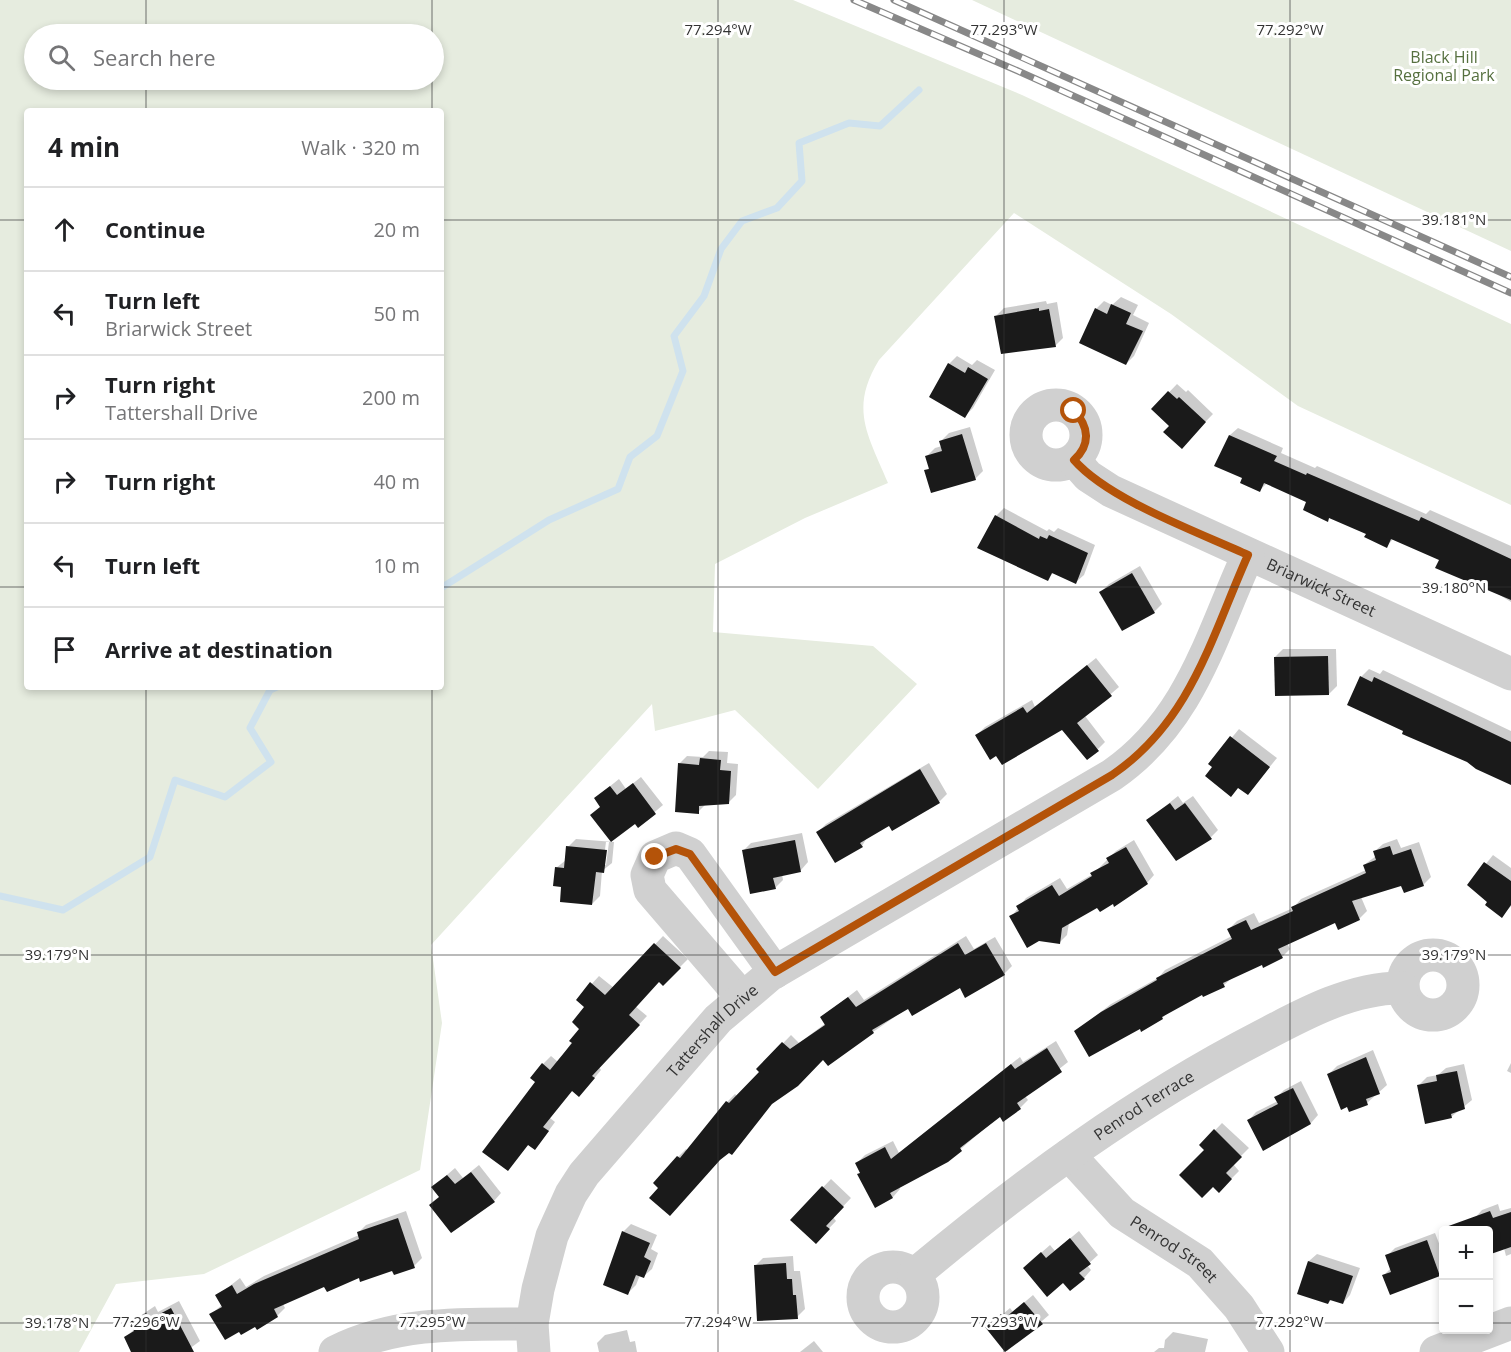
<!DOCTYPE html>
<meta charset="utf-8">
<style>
body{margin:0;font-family:"Open Sans",sans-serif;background:#f6f6f6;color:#202124}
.controls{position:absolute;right:18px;bottom:18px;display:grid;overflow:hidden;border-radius:6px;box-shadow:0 3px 9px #0003}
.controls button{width:54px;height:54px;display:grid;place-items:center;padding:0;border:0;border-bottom:2px solid #e0e0e0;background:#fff;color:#202124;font:30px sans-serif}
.stop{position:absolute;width:18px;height:18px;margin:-14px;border:4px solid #b45309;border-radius:50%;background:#fff}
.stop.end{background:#b45309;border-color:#fff;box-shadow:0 2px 6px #0008}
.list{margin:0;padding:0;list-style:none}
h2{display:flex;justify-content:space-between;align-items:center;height:78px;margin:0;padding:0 24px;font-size:26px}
h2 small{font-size:20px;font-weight:400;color:#757577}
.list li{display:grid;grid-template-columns:39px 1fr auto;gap:18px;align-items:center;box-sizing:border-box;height:84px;padding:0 24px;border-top:2px solid #e0e0e0}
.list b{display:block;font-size:22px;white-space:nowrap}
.list p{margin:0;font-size:20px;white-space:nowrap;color:#757577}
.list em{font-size:20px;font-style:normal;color:#757577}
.icon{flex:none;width:33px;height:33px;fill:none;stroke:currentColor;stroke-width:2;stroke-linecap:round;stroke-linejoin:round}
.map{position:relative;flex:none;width:1511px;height:1352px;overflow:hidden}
.search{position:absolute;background:#fff;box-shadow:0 3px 9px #0003;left:24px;top:24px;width:420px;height:66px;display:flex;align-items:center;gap:15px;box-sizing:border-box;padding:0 21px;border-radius:33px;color:#757577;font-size:22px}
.panel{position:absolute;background:#fff;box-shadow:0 3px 9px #0003;left:24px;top:108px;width:420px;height:582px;border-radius:6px}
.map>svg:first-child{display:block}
</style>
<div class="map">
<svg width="1511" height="1352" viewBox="0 0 1511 1352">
<rect width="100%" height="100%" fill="#fff"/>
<g fill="#e6ecdf" fill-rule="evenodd">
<path d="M 0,0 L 793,0 L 1022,95 L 1511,324 L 1511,505 L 1298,406 L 1171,314 L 1014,213 L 879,360 C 849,409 868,435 888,483 L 805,518 L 715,564 L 713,632 L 873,646 L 917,684 L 818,789 L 735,710 L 655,731 L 652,704 L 431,945 L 442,1023 L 420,1170 L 204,1274 L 116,1284 L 79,1352 L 0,1352 ZM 434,34 L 434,80 L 34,80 L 34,34 ZM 27,111 L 441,111 L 441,687 L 27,687 Z"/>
<polygon points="972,0 1511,0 1511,251"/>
</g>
<g fill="#0003" fill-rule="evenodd">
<polygon points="1121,297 1138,305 1133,315 1149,323 1134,356 1126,364 1096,309 1104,301 1112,305"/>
<polygon points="1046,301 1047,304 1057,302 1063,338 1055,346 996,316 1004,308"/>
<polygon points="957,356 972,365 977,360 995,370 973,408 965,416 949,364"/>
<polygon points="1177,384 1186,392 1188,390 1213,414 1182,446 1171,426 1153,409"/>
<polygon points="970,427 983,471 975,479 926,471 930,467 927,456 935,448 942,446 941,441 949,433"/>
<polygon points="1238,428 1283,448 1281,453 1315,468 1317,466 1426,514 1430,510 1511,546 1511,602 1441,559 1394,538 1387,546 1367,533 1330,517 1327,520 1308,501 1267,483 1260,490 1244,478 1216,465 1230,435"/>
<polygon points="1004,508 1047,531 1049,529 1054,532 1058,528 1095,545 1084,575 1076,582 1054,572 1047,579 996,516"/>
<polygon points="1140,566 1162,604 1154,612 1101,592 1109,584"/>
<polygon points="1283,649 1336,649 1337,686 1329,694 1275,657"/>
<polygon points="1096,658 1119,687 1085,716 1105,742 1098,749 1062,728 997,754 977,735 985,727 1032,700 1035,707"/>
<polygon points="1369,669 1380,674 1383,670 1511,731 1511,777 1467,760 1405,730 1361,677"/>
<polygon points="1239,729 1277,758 1248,793 1210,764"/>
<polygon points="709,751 728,752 727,763 738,764 736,795 728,803 706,804 698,812 679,764 687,756 703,757"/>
<polygon points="929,763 947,794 939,802 890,824 868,836 862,846 818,832 826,824"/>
<polygon points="641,777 663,805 638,826 635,822 601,806 604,791 619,779 626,789"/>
<polygon points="1178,796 1183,803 1193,796 1218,830 1211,837 1148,820"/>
<polygon points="802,833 808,862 801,870 782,874 783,880 775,888 743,851 751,843"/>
<path d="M 576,839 L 614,842 L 612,863 L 602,871 L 600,896 L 592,904 L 563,886 L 556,868 L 566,860 L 568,847 ZM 606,842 L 609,842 L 606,865 L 603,865 Z"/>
<polygon points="1397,839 1401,848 1419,842 1431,877 1423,885 1402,884 1361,897 1367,911 1359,919 1336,921 1287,943 1290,949 1282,957 1262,963 1232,978 1224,985 1203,993 1170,1011 1162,1018 1140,1027 1076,1031 1111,1004 1158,978 1165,970 1232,936 1229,929 1237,921 1254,913 1259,923 1293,908 1301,899 1366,870 1364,865 1376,856 1375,851 1383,844"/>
<polygon points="1134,840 1154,875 1147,883 1114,902 1098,906 1069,923 1067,935 1059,943 1011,917 1026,898 1060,878 1067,889 1093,874 1116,851"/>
<polygon points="1493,855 1511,868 1511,906 1502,916 1469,885"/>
<polygon points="663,936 688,959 663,984 659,981 635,1006 647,1016 599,1067 601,1070 587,1087 573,1090 550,1118 555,1122 542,1140 535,1148 529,1144 508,1169 543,1064 551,1056 558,1062 581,1029 587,1007 578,999 599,976 614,988"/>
<polygon points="966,936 974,949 995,937 1012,966 1004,974 960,986 909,1007 873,1032 824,1058 775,1100 729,1151 660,1188 678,1157 686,1149 688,1151 727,1102 735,1094 737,1096 761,1072 758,1069 791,1035 799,1043 826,1023 822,1017 857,990 864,1000"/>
<polygon points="1056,1041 1068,1062 1025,1096 1028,1100 1020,1108 1000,1115 947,1161 899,1186 900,1189 893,1197 876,1206 857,1163 865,1155 893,1141 899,1153 1020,1057 1023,1062"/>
<polygon points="1373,1050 1387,1085 1367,1103 1329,1074 1337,1066"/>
<polygon points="1511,1063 1511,1073 1507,1071"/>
<polygon points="1464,1064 1472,1100 1451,1117 1419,1085 1427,1077 1438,1075 1446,1068"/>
<polygon points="1301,1081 1318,1115 1311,1123 1264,1149 1249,1120 1256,1112 1278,1101 1276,1098 1284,1090"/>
<polygon points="1222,1123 1249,1148 1233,1164 1239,1171 1227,1183 1213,1185 1206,1149 1201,1145"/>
<polygon points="479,1165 501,1193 494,1201 433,1187 455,1168 463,1178"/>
<polygon points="831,1179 851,1198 833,1217 836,1221 816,1242 792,1220"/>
<polygon points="1498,1204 1500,1211 1511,1208 1511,1254 1506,1256 1504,1248 1488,1230 1465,1229 1482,1210"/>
<polygon points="406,1211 422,1258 414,1266 325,1285 283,1304 285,1308 277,1316 257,1328 256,1325 211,1314 222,1305 217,1296 240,1278 246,1287 264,1276 359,1235 358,1233 366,1225"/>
<polygon points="631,1224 657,1235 651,1249 658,1253 652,1269 644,1276 640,1275 636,1285 628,1293 623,1232"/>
<polygon points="1079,1231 1098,1255 1087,1265 1091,1270 1084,1278 1064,1281 1033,1260 1050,1245 1055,1251"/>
<polygon points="1435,1233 1444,1256 1444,1270 1391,1293 1384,1275 1391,1268 1387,1256 1395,1248"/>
<polygon points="1317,1254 1360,1268 1350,1295 1343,1303 1332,1299 1328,1303 1298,1293 1309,1261"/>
<polygon points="793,1256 794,1271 800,1271 805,1309 797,1317 755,1266 763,1258"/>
<polygon points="1033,1295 1049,1315 1007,1351 987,1328 1010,1308 1013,1312"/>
<polygon points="179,1301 200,1341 185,1352 133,1352 125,1337 135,1329 131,1322 155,1306 158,1312"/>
<polygon points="627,1330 630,1342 635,1341 637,1352 599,1352 597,1343 605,1335"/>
<polygon points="1173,1332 1208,1339 1205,1352 1154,1352 1159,1348 1164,1348 1165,1340"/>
<polygon points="814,1341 823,1352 800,1352"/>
</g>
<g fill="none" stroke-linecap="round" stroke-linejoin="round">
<g stroke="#cfe2ee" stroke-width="7">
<polyline points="441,588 549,520 618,489 630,457 657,436 683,371 674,336 704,296 721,249 742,221 777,208 802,181 799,143 849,123 880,126 919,90"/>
<polyline points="0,896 63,910 150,857 175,780 225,797 271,762 250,728 270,690 277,687"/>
</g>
</g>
<g fill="#1a1a1a">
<polygon points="1111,304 1131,313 1126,324 1143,331 1126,365 1079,343 1095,308 1107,314"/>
<polygon points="1039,308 1039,311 1049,309 1056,347 1001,354 994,316"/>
<polygon points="948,363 965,373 968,367 988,379 965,418 929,397"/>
<polygon points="1168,391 1177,399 1179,397 1206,422 1182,449 1163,432 1169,426 1151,409"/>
<polygon points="962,434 976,480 931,493 924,470 929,469 925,456 942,451 939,441"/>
<polygon points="1229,435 1277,456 1274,461 1306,475 1307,473 1419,521 1421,517 1511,559 1511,600 1435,568 1439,560 1391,539 1387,548 1364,537 1366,534 1329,518 1328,522 1303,510 1306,502 1264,483 1260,492 1240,483 1242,478 1214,466"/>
<polygon points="995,515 1039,539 1040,536 1047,539 1049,535 1088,553 1076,584 1052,573 1048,581 977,548"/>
<polygon points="1132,573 1155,613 1122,631 1099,592"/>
<polygon points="1328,656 1329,695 1275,696 1274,657"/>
<polygon points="1087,665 1112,696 1077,723 1099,751 1087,760 1062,730 1002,765 996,756 990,760 975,735 1023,707 1027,713"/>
<polygon points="1360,676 1372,682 1374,677 1511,742 1511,785 1476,769 1467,762 1402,734 1403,731 1347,705"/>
<polygon points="1230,736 1270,767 1248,795 1238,788 1231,797 1205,776 1212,767 1208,764"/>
<polygon points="700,758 721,760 720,770 731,771 729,804 699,806 699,814 675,812 678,763 699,765"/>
<polygon points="920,769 940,803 892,831 889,826 860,843 863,847 835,863 816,832"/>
<polygon points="633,783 656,814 638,828 635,824 611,842 590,815 600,807 594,798 610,786 617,795"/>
<polygon points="1170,803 1175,810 1185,803 1212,839 1176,861 1146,820"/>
<polygon points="795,840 801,872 773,878 776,889 750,894 742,850"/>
<polygon points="566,846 607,850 604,873 596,872 592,905 560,902 561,887 553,886 555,867 564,868"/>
<polygon points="1390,846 1393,855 1411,849 1424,886 1404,893 1401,886 1352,901 1360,920 1338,930 1335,923 1278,949 1283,958 1263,968 1262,965 1223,983 1225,987 1203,997 1202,995 1162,1017 1163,1019 1141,1032 1140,1029 1089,1057 1074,1031 1101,1012 1157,980 1156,978 1232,939 1227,929 1246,920 1251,930 1293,911 1291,907 1366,873 1363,865 1376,860 1373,851"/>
<polygon points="1126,847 1148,884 1114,907 1113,904 1100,912 1097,908 1062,928 1060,944 1039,941 1027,948 1009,916 1019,911 1016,906 1052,885 1059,896 1092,876 1090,873 1109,863 1106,858"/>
<polygon points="1484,862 1511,881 1511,905 1502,918 1485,905 1487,902 1467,885"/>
<polygon points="654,943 681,968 663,986 659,982 629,1015 640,1025 592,1076 595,1078 579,1097 572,1091 543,1127 549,1131 535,1150 528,1145 508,1171 482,1152 535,1082 530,1078 542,1063 550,1070 572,1043 569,1041 579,1029 572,1022 584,1007 576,1000 590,982 605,995"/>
<polygon points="958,943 965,955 986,943 1005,975 965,998 960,988 912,1016 908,1009 872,1030 874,1033 828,1066 823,1060 798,1086 772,1104 732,1155 729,1153 720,1160 670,1216 649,1198 658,1188 653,1183 677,1156 680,1158 726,1101 729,1103 759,1072 756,1069 782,1042 790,1049 825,1025 820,1017 848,997 856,1007"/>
<polygon points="1047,1048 1062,1072 1017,1103 1021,1109 1003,1122 1000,1117 960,1148 962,1151 948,1162 890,1193 893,1198 875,1208 857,1174 860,1173 855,1163 885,1147 891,1159 1011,1064 1015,1069"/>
<polygon points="1366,1057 1380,1094 1366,1099 1368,1105 1349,1112 1347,1107 1341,1110 1327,1074"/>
<polygon points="1457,1071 1465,1109 1451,1114 1452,1118 1425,1124 1417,1085 1437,1081 1436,1075"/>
<polygon points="1293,1088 1311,1124 1263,1151 1247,1120 1278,1104 1274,1097"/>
<polygon points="1214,1129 1242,1157 1226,1173 1232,1179 1219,1193 1213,1187 1202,1198 1179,1175 1204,1150 1199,1145"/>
<polygon points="471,1172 495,1202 451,1233 429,1205 439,1197 431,1187 447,1175 455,1184"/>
<polygon points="822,1186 844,1207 826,1226 830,1229 816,1244 790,1220"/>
<polygon points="1490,1211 1493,1218 1511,1212 1511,1247 1488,1255 1488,1230 1443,1230 1443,1228"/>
<polygon points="398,1218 415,1268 394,1275 392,1271 360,1282 359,1278 327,1292 324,1287 274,1309 278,1317 257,1330 255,1327 241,1335 239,1332 225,1340 209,1314 222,1307 215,1295 232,1285 237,1294 254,1284 359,1239 357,1232"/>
<polygon points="622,1231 650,1243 644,1257 651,1261 644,1278 636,1275 628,1295 603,1285"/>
<polygon points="1070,1238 1091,1264 1079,1273 1085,1279 1070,1291 1063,1283 1047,1297 1023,1268 1041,1252 1046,1258"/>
<polygon points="1427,1240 1440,1276 1390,1295 1382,1275 1391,1272 1385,1255"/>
<polygon points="1308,1261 1353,1276 1343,1304 1330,1300 1328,1304 1297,1294"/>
<polygon points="786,1263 787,1279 792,1279 793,1295 796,1295 798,1319 757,1321 754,1265"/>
<polygon points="1024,1302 1043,1324 1005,1352 985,1327 1001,1314 1005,1318"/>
<polygon points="171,1308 194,1352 131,1352 124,1337 134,1331 130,1322 146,1313 150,1319"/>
</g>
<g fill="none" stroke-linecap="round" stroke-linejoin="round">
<g stroke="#d0d0d0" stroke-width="33">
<circle cx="1056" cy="435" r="30"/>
<path id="s1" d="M 1074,460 L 1088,476 L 1111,491 L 1511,674"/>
<circle cx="1433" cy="985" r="30"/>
<polyline points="742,997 650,890 647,875 655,857 676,848 690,854 775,972"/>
<path id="s2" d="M 1069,1155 L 1122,1213 L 1200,1263 L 1239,1307 L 1268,1352"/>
<circle cx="893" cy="1297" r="30"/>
<path id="s3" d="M 914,1275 C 1023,1184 1136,1101 1262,1036 C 1305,1013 1354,987 1403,988"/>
<path d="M 335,1352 C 396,1321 465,1324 532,1324"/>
<path id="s4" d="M 534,1352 L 532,1324 L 538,1289 L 552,1236 L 571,1194 L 584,1174 L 718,1019 L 770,975 L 1112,775 C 1191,720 1210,638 1248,555"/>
<polyline points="1436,1352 1511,1323"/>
</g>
<g stroke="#888" stroke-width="7">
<g id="rail">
<polyline points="854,0 1018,71 1511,293"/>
<polyline points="894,0 1511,277"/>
</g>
</g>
<use href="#rail" stroke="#fff" stroke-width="4.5" stroke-dasharray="14" stroke-linecap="butt"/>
</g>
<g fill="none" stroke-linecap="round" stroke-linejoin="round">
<path stroke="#b45309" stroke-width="8" d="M 655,857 L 676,849 L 690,854 L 775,972 L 1112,775 C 1191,721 1211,638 1248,555 C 1198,532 1109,500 1074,460 C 1091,445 1089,426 1074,411"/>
</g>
<path fill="none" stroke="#333" stroke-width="1.5" stroke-opacity="0.45" d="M 146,0 L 146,34M 432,0 L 432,34M 718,0 L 718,1352M 1004,0 L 1004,1352M 1290,0 L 1290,1352M 146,80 L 146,111M 432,80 L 432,111M 0,220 L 27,220M 441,220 L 1511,220M 0,587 L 27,587M 441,587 L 1511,587M 146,687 L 146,1352M 432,687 L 432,1352M 0,955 L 1511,955M 0,1323 L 1444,1323M 1488,1323 L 1511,1323"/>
<g text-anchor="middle" stroke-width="6" stroke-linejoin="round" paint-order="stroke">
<g font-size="16" fill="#56703f" stroke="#fff">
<text x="1444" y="63">Black Hill<tspan x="1444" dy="18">Regional Park</tspan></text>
</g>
<g font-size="16" fill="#333" stroke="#fff">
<text dy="6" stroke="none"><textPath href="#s1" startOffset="280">Briarwick Street</textPath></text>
<text dy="6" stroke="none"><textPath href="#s4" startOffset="381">Tattershall Drive</textPath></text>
<text dy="6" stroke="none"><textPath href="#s3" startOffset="286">Penrod Terrace</textPath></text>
<text dy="6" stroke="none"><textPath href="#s2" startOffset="142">Penrod Street</textPath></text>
</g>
</g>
<g font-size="15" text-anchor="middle" fill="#333" stroke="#fff" stroke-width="6" stroke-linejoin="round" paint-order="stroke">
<text x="718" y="35">77.294°W</text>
<text x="1004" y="35">77.293°W</text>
<text x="1290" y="35">77.292°W</text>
<text x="1454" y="225">39.181°N</text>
<text x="1454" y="593">39.180°N</text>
<text x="57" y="960">39.179°N</text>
<text x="1454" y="960">39.179°N</text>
<text x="146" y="1327">77.296°W</text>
<text x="432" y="1327">77.295°W</text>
<text x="718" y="1327">77.294°W</text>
<text x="1004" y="1327">77.293°W</text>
<text x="1290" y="1327">77.292°W</text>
<text x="57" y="1328">39.178°N</text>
</g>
</svg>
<div class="controls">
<button>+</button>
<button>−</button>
</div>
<div class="stop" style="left:1074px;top:411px"></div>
<div class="stop end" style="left:655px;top:857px"></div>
<div class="search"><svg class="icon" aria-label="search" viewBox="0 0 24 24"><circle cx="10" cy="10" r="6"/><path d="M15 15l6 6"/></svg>Search here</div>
<section class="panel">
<h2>4 min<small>Walk · 320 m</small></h2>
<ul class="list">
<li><svg class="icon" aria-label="ahead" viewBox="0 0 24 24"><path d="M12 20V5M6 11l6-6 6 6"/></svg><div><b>Continue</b></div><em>20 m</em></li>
<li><svg class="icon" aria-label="left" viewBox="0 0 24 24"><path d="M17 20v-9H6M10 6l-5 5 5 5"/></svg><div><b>Turn left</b><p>Briarwick Street</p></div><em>50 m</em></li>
<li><svg class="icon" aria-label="right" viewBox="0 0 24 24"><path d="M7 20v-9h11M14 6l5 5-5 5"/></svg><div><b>Turn right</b><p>Tattershall Drive</p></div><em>200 m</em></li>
<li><svg class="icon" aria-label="right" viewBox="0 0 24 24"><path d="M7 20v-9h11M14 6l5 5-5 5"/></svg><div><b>Turn right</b></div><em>40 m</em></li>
<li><svg class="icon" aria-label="left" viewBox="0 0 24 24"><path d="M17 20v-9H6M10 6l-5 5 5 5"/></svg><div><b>Turn left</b></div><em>10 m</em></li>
<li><svg class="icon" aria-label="arrive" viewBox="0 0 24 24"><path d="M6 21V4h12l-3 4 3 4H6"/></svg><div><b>Arrive at destination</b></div></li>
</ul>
</section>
</div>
